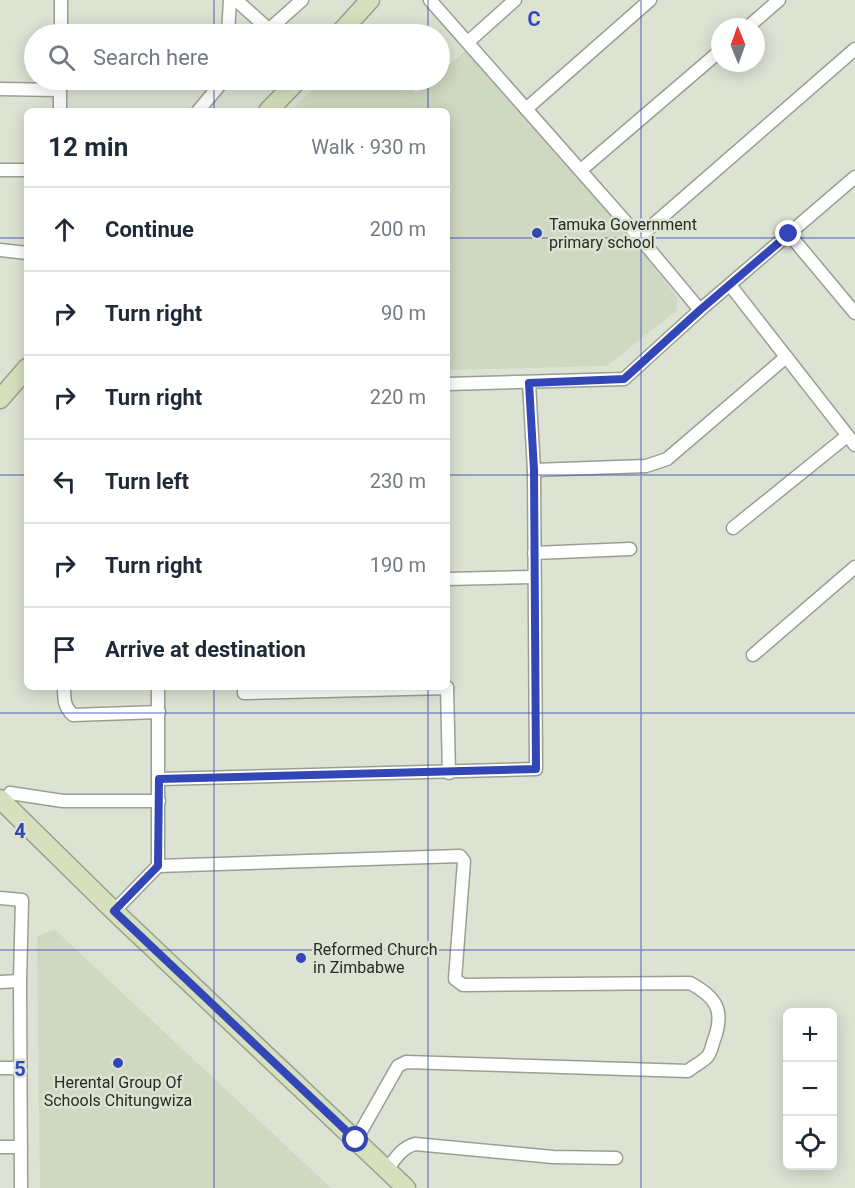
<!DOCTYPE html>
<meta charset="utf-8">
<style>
body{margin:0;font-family:Roboto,sans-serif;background:#f2f2f3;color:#1f2937}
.controls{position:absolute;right:18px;bottom:18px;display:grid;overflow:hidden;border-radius:9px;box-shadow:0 3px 15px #0003}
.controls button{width:54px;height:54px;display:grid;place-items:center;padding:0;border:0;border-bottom:2px solid #e0e1e3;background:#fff;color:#1f2937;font:30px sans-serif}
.compass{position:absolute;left:711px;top:18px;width:54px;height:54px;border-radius:50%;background:#fff;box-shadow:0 3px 15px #0003;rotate:359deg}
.stop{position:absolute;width:18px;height:18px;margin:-14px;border:4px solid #3246b8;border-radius:50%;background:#fff}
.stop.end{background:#3246b8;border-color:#fff;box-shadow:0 2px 6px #0008}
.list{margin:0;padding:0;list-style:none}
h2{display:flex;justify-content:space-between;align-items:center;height:78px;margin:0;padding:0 24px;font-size:26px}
h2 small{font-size:20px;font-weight:400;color:#747a83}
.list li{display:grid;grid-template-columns:39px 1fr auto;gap:18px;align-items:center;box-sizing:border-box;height:84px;padding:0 24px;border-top:2px solid #e0e1e3}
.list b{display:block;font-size:22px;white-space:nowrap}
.list em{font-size:20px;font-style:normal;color:#747a83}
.icon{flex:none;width:33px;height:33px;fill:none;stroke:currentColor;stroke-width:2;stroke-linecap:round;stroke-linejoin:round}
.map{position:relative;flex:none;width:855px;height:1188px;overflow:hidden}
.search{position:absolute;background:#fff;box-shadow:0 3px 15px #0003;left:24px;top:24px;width:426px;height:66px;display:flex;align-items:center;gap:15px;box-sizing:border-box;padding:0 21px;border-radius:33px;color:#747a83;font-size:22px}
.panel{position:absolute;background:#fff;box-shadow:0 3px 15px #0003;left:24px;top:108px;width:426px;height:582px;border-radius:9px}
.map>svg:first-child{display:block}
</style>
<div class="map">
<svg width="855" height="1188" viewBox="0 0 855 1188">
<rect width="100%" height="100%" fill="#dde3d3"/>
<g fill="#cfd8c0">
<polygon points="465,51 576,169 677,297 677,310 607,366 447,370 447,111 291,111 322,80 403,80 416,94 433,80 440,80 440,73"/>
<polygon points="54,929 331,1188 40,1188 37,937"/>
</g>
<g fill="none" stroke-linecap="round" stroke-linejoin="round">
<g stroke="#9aa091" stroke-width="15">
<g id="street">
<polyline points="236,0 273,33"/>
<polyline points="430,0 639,237 700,310"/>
<polyline points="748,27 779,0"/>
<polyline points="61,34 61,0"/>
<polyline points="228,34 230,0"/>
<polyline points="264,34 302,0"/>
<polyline points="468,42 515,0"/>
<polyline points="60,80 60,111"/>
<polyline points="0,89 60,90"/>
<polyline points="526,109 650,0"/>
<polyline points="198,111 224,80"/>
<polyline points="0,170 27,170"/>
<polyline points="581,170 720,51"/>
<polyline points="789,234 855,313"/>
<polyline points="639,237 855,49"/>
<polyline points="0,250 27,253"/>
<polyline points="730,285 855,445"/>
<polyline points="447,384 624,379 700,310 855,177"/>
<polyline points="534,470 646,466 667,459 786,357"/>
<polyline points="733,528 847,436"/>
<polyline points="534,553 630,549"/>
<polyline points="447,579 534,577"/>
<polyline points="753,655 855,567"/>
<path d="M 64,687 C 64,699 64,707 73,715 L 159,712"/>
<path d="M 158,687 L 158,866 L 460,856 L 464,861 L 455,979 L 463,985 L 690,983 C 716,997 725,1010 714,1040 C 712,1045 711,1053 707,1057 C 702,1062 694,1066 688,1071 L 406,1062 L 398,1066 L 356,1140"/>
<polyline points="244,687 244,693 447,688"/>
<polyline points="447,687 449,773"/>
<polyline points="159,779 536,769 534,470 529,383"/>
<polyline points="10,793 63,801 159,801"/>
<polyline points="0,898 22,900 20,981 21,1188"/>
<polyline points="114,911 158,866"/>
<polyline points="0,982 20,981"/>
<polyline points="0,1068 20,1068"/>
<polyline points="0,1147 21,1147"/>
<path d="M 387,1170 C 395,1159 401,1148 415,1144 L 553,1157 L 616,1158"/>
</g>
</g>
<g stroke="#9aa091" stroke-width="21">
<g id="secondary">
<polyline points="339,34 370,0"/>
<polyline points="268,111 298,80"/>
<polyline points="0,399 27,368"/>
<polyline points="0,799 114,911 406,1188"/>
</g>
</g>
<use href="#street" stroke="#fff" stroke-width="12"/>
<use href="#secondary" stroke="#d6e0bc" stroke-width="18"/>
</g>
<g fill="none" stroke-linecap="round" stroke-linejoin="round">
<polyline stroke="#3246b8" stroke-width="8" points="356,1140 114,911 158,866 159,779 536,769 534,470 529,383 624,379 700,310 789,234"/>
</g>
<path fill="none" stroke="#3246b8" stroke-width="1.5" stroke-opacity="0.55" d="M 214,0 L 214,34M 428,0 L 428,34M 641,0 L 641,1188M 214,80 L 214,111M 428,80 L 428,111M 0,238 L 27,238M 447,238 L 855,238M 0,475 L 27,475M 447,475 L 855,475M 214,687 L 214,1188M 428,687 L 428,1188M 0,713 L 855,713M 0,950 L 855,950"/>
<g fill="#3246b8" stroke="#dde3d3" stroke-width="2">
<circle cx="537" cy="233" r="6"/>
<circle cx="301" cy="958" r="6"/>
<circle cx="118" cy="1063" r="6"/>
</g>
<g text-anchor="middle" stroke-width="5" stroke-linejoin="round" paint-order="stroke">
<g font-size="16" fill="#292c26" stroke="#dde3d3" text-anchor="start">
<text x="549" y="230">Tamuka Government<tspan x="549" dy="18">primary school</tspan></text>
<text x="313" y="955">Reformed Church<tspan x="313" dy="18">in Zimbabwe</tspan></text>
<text x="118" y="1088" text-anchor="middle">Herental Group Of<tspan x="118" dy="18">Schools Chitungwiza</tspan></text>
</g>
</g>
<g font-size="20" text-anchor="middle" font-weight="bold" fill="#3246b8" stroke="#dde3d3" stroke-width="5" stroke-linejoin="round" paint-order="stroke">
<text x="534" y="26">C</text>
<text x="20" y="838">4</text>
<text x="20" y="1076">5</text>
</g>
</svg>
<div class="controls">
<button>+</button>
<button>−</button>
<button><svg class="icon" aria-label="locate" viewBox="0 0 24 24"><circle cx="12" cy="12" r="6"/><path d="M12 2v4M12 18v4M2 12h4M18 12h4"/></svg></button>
</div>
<svg class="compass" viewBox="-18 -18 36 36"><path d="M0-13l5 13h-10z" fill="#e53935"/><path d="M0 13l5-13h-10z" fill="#747a83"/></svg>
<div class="stop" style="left:356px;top:1140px"></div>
<div class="stop end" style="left:789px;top:234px"></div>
<div class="search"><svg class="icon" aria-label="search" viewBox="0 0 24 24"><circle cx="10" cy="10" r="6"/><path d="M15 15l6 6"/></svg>Search here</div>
<section class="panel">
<h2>12 min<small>Walk · 930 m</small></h2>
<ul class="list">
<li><svg class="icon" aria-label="ahead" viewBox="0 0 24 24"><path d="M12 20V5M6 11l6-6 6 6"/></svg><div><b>Continue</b></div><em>200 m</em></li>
<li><svg class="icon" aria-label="right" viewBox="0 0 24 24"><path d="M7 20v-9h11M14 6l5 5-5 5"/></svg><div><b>Turn right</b></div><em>90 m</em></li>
<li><svg class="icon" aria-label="right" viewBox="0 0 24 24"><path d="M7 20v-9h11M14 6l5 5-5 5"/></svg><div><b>Turn right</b></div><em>220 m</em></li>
<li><svg class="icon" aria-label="left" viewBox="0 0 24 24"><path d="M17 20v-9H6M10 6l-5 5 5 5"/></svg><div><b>Turn left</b></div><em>230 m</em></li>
<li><svg class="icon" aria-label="right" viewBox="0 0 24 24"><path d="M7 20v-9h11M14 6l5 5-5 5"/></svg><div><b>Turn right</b></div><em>190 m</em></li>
<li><svg class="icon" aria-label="arrive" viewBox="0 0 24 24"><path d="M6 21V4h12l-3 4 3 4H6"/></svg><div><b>Arrive at destination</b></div></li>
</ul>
</section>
</div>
